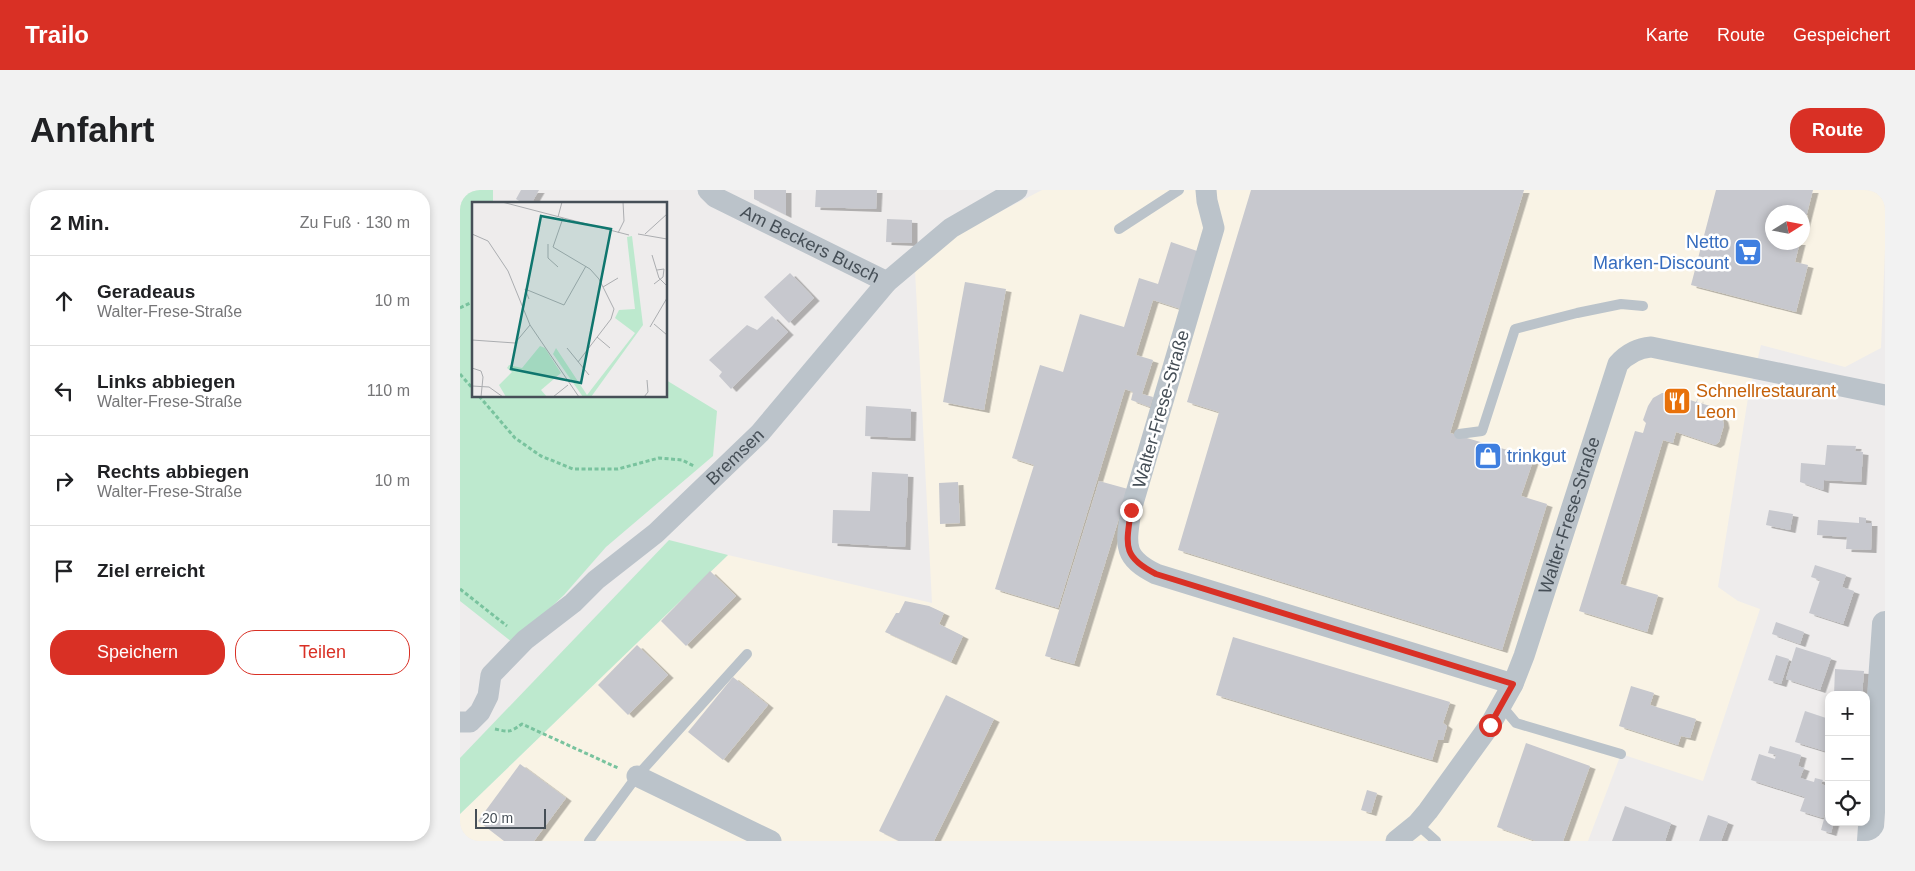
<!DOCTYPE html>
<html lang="de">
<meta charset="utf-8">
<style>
body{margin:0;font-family:Helvetica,sans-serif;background:#f2f2f2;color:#202124}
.controls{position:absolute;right:15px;bottom:15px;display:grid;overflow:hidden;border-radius:10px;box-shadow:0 2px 8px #0003}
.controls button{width:45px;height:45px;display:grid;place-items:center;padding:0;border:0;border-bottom:1px solid #e0e0e0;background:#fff;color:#202124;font:25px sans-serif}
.compass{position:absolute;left:1305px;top:15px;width:45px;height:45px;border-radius:50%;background:#fff;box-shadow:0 2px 8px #0003;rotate:79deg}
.scale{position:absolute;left:15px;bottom:12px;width:71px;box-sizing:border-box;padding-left:5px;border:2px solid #464f57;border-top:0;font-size:14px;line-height:18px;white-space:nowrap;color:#464f57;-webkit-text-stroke:4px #fff;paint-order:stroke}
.stop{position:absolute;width:15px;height:15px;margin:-11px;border:4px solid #d93025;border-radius:50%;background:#fff}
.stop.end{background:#d93025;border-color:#fff;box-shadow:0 1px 5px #0008}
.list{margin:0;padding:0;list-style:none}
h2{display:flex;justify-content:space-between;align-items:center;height:65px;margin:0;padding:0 20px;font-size:21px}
h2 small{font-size:16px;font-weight:400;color:#757577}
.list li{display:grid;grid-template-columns:32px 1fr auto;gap:15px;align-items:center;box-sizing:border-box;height:90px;padding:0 20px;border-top:1px solid #e0e0e0}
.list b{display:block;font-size:19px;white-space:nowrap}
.list p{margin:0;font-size:16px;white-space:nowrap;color:#757577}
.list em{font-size:16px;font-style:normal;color:#757577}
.actions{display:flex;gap:10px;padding:15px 20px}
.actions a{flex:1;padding:11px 0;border:1px solid #d93025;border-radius:20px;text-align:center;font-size:18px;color:#d93025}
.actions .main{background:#d93025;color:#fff}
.icon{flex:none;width:28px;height:28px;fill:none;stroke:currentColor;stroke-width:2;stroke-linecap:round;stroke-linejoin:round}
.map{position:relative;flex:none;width:1425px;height:651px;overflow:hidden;border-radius:20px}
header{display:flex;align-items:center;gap:30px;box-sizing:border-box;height:70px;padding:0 25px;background:#d93025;color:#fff}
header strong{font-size:24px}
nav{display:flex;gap:28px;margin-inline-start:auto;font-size:18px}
.intro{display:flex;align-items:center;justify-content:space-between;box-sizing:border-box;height:120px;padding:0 30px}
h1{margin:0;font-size:35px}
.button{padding:12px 22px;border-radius:20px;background:#d93025;color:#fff;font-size:18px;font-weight:700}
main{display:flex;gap:30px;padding:0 30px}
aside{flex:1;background:#fff;border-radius:20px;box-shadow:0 2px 8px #0003}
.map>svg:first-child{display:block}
</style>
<header>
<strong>Trailo</strong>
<nav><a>Karte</a><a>Route</a><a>Gespeichert</a></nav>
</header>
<div class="intro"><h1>Anfahrt</h1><a class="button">Route</a></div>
<main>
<aside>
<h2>2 Min.<small>Zu Fuß · 130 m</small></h2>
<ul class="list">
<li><svg class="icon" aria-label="ahead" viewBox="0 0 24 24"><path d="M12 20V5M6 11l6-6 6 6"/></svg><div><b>Geradeaus</b><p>Walter-Frese-Straße</p></div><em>10 m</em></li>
<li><svg class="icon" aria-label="left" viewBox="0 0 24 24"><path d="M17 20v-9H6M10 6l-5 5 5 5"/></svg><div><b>Links abbiegen</b><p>Walter-Frese-Straße</p></div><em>110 m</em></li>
<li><svg class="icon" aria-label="right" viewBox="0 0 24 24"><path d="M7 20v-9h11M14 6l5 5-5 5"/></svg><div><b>Rechts abbiegen</b><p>Walter-Frese-Straße</p></div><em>10 m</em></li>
<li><svg class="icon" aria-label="arrive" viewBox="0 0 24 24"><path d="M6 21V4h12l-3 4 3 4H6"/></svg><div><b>Ziel erreicht</b></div></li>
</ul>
<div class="actions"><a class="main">Speichern</a><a>Teilen</a></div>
</aside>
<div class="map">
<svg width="1425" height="651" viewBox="0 0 1425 651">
<defs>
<filter id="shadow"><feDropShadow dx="5.5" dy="3" stdDeviation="0" flood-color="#0004"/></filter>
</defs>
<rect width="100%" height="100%" fill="#eeecec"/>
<path fill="#f9f3e5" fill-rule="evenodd" d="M 582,0 L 1425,0 L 1425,59 L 1421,158 L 1385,177 L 1301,155 L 1288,208 L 1258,397 L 1278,411 L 1300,419 L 1243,591 L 1161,564 L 1128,651 L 0,651 L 0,624 L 268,365 L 472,413 L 455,80 L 495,45 ZM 1312,22 L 1342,22 L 1342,52 L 1312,52 Z"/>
<g fill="#bde9ce">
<polygon points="0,0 33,0 33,14 14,14 14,206 206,206 206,190 257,221 253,266 146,357 104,405 53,453 0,411"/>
<polygon points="209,350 268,365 0,624 0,568"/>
</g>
<g fill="#c7c8ce" filter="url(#shadow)">
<polygon points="61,0 79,0 71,14 64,14 56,9"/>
<polygon points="294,0 326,0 326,25 294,9"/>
<polygon points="356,0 417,0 416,19 355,17"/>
<polygon points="791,0 1064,0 990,243 1074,268 1061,306 1087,314 1042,460 718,360 759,222 727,212"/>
<polygon points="1256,0 1353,0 1343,39 1342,22 1312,22 1312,52 1340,52 1335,72 1348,75 1336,122 1231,95"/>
<polygon points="427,29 452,30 452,53 426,52"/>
<polygon points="711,52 740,62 724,120 693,110 676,165 693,170 682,204 693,207 690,217 671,210 673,202 665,199 598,418 535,399 574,275 552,268 580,175 603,182 620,124 664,137 679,88 698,94"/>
<polygon points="330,83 354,108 329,133 304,107"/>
<polygon points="505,92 546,99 524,220 483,212"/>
<polygon points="312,126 328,142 271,199 259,186 262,182 249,170 287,135 297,140"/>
<polygon points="1202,203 1210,203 1236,212 1238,208 1237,212 1250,216 1258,221 1263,230 1264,235 1259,252 1255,255 1216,242 1213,253 1203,250 1160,394 1198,405 1187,442 1119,421 1175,241 1183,243 1186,233 1183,230 1188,216 1193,208"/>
<polygon points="406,216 451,219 450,248 405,246"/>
<polygon points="1367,255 1396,256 1395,261 1403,262 1401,292 1364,290 1363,300 1340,292 1341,273 1365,275"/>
<polygon points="412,282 448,284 445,357 372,353 373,320 410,321"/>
<polygon points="639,291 668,299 614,474 585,466"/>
<polygon points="498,292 500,333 480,334 479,293"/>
<polygon points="1309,320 1333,324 1330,340 1306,335"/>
<polygon points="1399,327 1406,328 1406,333 1412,333 1411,360 1386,359 1387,347 1357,345 1358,330 1399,333"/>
<polygon points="1355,375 1386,385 1382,397 1394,401 1383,434 1349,423 1360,390 1351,387"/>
<polygon points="250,381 276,406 226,456 201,431"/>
<polygon points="445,411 469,416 484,423 479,434 503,446 491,472 425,442 436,423 439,423"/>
<polygon points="1316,432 1344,442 1340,454 1312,444"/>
<polygon points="773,447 990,512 983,533 987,536 983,550 978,550 972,570 756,505"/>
<polygon points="177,455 208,485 168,525 138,495"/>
<polygon points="1336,457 1371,468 1360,500 1326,489"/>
<polygon points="1316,465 1329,469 1321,494 1308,490"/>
<polygon points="1375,479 1404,481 1402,505 1374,505"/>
<polygon points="273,487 308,515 263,570 228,542"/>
<polygon points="1171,496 1194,503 1190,515 1236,529 1230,548 1221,546 1218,555 1159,536"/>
<polygon points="486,505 534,529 474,651 439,651 419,641"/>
<polygon points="1345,521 1369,529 1368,562 1335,552"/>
<polygon points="1066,553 1130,576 1103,651 1076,651 1037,637"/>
<polygon points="1310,556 1341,565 1338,576 1344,578 1340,588 1354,592 1355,588 1363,590 1361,594 1369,597 1369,613 1363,628 1340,621 1345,607 1291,590 1299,564 1315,569 1316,565 1308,563"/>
<polygon points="60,574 106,608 74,651 44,651 18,631"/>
<polygon points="907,600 917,603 911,623 901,620"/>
<polygon points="1165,616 1211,633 1205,651 1152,651"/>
<polygon points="1367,618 1369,619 1369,632 1374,632 1371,643 1361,640"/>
<polygon points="1248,625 1268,632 1261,651 1239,651"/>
</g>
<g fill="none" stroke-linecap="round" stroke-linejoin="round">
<g stroke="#79c39e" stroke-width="3" stroke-dasharray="4 2.5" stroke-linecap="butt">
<polyline points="0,118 14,111"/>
<polyline points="0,184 14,200"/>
<polyline points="19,206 55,248 81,266 113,279 158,279 199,268 222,270 234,276"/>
<polyline points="0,399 47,436"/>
<path d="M 35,539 C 49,542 49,543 62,534 L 158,578"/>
</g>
<g stroke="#bbc3ca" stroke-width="10">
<polyline points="659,39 719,0"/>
<polyline points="999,244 1022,241 1055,139 1117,123 1161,114 1183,116"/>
<polyline points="1041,515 1056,533 1161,564"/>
<polyline points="957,634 976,651"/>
<polyline points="129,651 177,586 287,464"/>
</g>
<g stroke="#bbc3ca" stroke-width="21">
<path id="s1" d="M 248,0 L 255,7 L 427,92"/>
<path d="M 746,0 L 747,11 L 754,38 L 671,320 C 666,355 662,367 696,384 L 1053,494"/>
<path id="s2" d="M 0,532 L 10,532 L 20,522 L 28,506 L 31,485 L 65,450 L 113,413 L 136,390 L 196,343 L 300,243 L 427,92 L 491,38 L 557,0"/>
<polyline points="177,586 311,651"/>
<path id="s3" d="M 936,651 L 957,634 L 968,621 L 1030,535 L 1053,494 L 1064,466 L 1158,174 C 1167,164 1177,158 1191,157 L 1425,205"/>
</g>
<polyline stroke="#bbc3ca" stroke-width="26" points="1410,651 1425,434"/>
</g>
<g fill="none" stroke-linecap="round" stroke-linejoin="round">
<path stroke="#d93025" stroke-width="6" d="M 671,320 C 666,356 662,367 696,384 L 1053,494 L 1030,535"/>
</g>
<defs>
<g id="supermarket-square" transform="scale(1.4375)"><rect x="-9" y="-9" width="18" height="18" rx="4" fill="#3f7fe0" stroke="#fff"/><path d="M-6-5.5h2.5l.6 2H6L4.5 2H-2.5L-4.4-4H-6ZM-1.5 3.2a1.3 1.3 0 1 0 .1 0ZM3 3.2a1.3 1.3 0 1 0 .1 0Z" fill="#fff"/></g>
<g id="restaurant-square" transform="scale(1.4375)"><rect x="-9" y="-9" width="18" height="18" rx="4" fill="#e8710a" stroke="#fff"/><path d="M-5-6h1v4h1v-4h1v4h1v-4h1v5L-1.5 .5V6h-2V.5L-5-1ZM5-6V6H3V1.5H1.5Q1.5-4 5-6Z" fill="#fff"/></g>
<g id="shop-square" transform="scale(1.4375)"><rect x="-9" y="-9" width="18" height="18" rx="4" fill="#3f7fe0" stroke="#fff"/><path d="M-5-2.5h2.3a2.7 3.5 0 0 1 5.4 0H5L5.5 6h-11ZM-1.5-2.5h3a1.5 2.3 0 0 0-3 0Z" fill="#fff"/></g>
</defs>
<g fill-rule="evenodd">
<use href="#supermarket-square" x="1288" y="62"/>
<use href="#restaurant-square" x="1217" y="211"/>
<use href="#shop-square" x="1028" y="266"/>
</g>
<g text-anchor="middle" stroke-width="5" stroke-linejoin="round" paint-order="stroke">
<g font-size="18" fill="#366cbe" stroke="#fff" text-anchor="end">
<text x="1269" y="58">Netto<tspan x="1269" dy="21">Marken-Discount</tspan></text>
<text x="1047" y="272" text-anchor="start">trinkgut</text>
</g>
<g font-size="18" fill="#464f57" stroke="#fff">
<text dy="6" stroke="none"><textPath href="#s1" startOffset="116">Am Beckers Busch</textPath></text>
<text transform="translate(701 219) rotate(-74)" y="6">Walter-Frese-Straße</text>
<text dy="6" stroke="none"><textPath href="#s2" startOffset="391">Bremsen</textPath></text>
<text dy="6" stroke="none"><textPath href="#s3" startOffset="375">Walter-Frese-Straße</textPath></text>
</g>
<g font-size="18" fill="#c56008" stroke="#fff" text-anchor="start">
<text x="1236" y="207">Schnellrestaurant<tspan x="1236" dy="21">Leon</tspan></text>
</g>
</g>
<g transform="translate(12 12)">
<rect width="195" height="195" fill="#eeecec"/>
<path d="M 160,34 L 171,123 L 119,195 L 111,195 L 81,152 L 84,146 L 115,193 L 163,131 L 143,116 L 147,108 L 163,107 L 156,45 L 155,35 ZM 68,144 L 73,146 L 89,171 L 69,188 L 75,195 L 34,195 L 27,183 L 40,170 L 35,166 L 37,163 L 50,166 Z" fill="#bde9ce"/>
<path fill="none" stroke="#abadb0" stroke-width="1" d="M 30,0 L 157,33M 86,15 L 90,0M 91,16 L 81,45 L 118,67 L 127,77 L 142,107 L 139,117 L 106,160M 146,31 L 152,19 L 151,0M 0,32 L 16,39 L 36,69 L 58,123 L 107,195M 166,32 L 195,37M 173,32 L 195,12M 76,42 L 76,56 L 86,65M 180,53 L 187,76 L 195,84M 182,82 L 191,75 L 192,67 L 185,68M 131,85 L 146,76M 57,97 L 53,87 L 92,103 L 114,64M 182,122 L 195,133M 178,125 L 195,96M 125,135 L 138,146M 0,138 L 43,141 L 58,123M 95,146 L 117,173M 0,166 L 9,169 L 11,175 L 9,195M 0,184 L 17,185 L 31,195M 81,195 L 96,183M 172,195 L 176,190 L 175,178"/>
<path fill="#0f766e" fill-opacity="0.15" stroke="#0f766e" stroke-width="2.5" d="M 69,14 L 139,27 L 109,181 L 39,167 Z"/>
<rect width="195" height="195" fill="none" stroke="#464f57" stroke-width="2.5"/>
</g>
</svg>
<div class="controls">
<button>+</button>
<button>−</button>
<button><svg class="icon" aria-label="locate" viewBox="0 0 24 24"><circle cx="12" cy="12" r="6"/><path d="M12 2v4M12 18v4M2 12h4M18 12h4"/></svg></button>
</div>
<svg class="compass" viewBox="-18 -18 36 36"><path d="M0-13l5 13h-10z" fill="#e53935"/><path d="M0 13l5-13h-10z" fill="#757577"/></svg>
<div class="scale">20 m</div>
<div class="stop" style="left:1030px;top:535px"></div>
<div class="stop end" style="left:671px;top:320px"></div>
</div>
</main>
